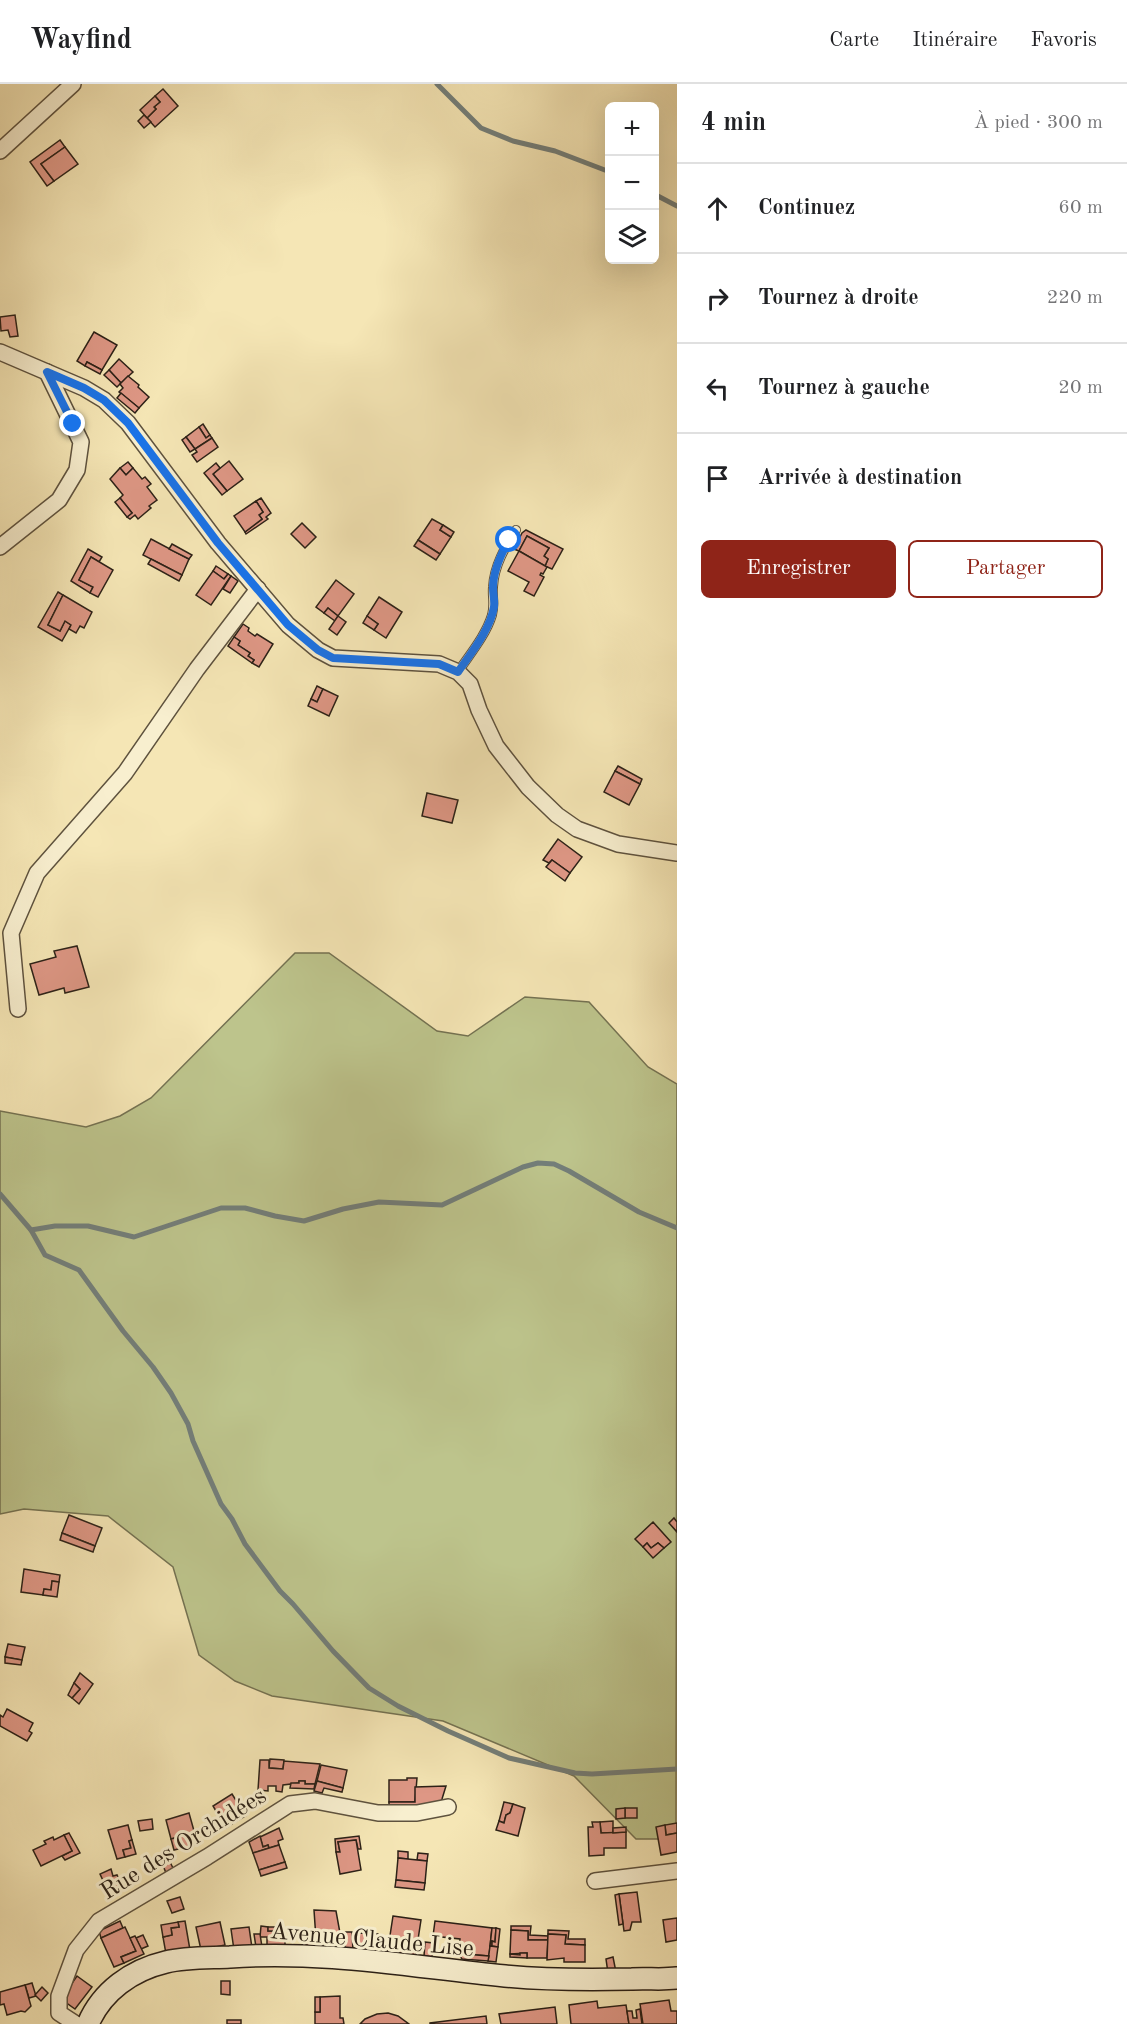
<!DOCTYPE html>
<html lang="fr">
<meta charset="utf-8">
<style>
body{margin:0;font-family:"Old Standard TT",serif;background:#f6f6f6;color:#202124}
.controls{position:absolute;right:18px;top:18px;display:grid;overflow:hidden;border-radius:9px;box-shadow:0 6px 24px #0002}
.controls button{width:54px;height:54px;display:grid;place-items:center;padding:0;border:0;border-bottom:2px solid #e0e0e0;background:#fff;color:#202124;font:30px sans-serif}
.stop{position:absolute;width:18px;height:18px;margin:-14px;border:4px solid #1a73e8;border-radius:50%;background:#fff}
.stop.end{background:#1a73e8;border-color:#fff;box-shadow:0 2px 6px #0008}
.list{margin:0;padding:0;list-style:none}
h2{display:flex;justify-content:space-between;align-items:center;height:78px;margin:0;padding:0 24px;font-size:26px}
h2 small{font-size:20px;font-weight:400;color:#757577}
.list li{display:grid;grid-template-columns:39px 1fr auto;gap:18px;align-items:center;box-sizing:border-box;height:90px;padding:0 24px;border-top:2px solid #e0e0e0}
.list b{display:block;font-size:22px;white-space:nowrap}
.list em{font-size:20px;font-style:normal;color:#757577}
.actions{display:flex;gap:12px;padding:18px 24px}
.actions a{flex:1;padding:14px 0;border:2px solid #8f2418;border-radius:9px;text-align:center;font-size:21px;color:#8f2418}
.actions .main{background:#8f2418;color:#fff}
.icon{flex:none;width:33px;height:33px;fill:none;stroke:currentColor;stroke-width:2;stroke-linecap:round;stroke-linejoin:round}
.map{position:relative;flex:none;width:677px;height:1940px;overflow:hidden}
header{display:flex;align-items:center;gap:36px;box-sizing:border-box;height:84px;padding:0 30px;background:#fff;border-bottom:2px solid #e0e0e0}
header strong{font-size:28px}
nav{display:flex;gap:33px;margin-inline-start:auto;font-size:21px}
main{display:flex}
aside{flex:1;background:#fff}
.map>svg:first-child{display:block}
</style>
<header>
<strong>Wayfind</strong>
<nav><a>Carte</a><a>Itinéraire</a><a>Favoris</a></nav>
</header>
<main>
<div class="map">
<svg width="677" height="1940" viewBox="0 0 677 1940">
<rect width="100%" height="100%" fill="#f5e6b5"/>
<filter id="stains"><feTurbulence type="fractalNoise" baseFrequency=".00333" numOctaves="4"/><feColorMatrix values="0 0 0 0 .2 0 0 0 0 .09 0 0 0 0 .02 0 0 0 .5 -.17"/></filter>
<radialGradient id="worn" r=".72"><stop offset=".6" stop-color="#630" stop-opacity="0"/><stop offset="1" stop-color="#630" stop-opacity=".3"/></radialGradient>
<polygon fill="#bdc48c" stroke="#747252" stroke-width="1.5" points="295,869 329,869 437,947 468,952 525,913 589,918 648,983 677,1000 676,1755 636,1755 574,1692 443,1637 272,1612 235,1597 199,1571 173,1483 108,1432 24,1425 0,1430 0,1027 86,1043 120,1032 151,1014"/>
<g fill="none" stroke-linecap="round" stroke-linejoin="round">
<g stroke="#737e79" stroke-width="5">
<polyline points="437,0 481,44 513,57 555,67 610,88"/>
<polyline points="654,110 677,122"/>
<polyline points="0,1110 31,1146 45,1171 79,1186 123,1247 153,1283 171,1309 188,1340 193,1357 221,1420 232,1435 245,1460 280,1507 293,1520 333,1567 369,1604 398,1622 448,1647 509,1674 575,1689 592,1690 677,1685"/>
<polyline points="31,1146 55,1142 88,1142 134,1153 221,1124 245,1124 275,1132 304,1137 343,1125 379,1118 442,1121 523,1083 538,1079 554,1080 569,1087 639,1128 677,1144"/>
</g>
</g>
<g fill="#de9785" stroke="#2c2117" stroke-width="1.5">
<polygon points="163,5 178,22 155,43 147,34 156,25 154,23 160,18 155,12"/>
<polygon points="155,12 160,18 154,23 156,25 147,34 140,26"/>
<polygon points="144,31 151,38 144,44 138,37"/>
<polygon points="60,56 65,63 41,80 54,97 47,102 30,78"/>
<polygon points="65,63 78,80 54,97 41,80"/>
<polygon points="15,231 18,252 10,253 8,246 1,247 0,233"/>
<polygon points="94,248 117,261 102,286 87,278 85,282 77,277"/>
<polygon points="119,275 133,288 121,299 109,286"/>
<polygon points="87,278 102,286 100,290 85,282"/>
<polygon points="109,286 121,299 117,303 104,291"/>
<polygon points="128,292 139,301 138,303 149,313 139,324 119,308 123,304 120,300"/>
<polygon points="121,309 139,324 135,329 117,314"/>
<polygon points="203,340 210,351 206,354 199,343"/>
<polygon points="199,343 206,354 210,351 212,354 195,365 186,353"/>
<polygon points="186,353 195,365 190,368 182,356"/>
<polygon points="212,354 218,363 197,378 192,371 197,368 195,365"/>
<polygon points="229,377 243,395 227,407 213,390"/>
<polygon points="128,378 133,384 126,391 120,384"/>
<polygon points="216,379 220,384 213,390 227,407 222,411 204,389"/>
<polygon points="120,384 126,391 133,384 142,395 145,393 151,400 147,403 157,416 149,422 151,424 138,435 135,431 130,435 127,433 132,429 120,414 123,411 110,395"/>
<polygon points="120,414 132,429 127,433 115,418"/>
<polygon points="261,414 271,429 266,433 268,435 246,450 245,448 262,435 259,431 263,428 256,417"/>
<polygon points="256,417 263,428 259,431 262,435 245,448 234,432"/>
<polygon points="432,435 443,441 440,446 451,453 440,470 418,456"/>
<polygon points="302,439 316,453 305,464 291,450"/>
<polygon points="443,441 454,448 451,453 440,446"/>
<polygon points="526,446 563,465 552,485 545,482 548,475 544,472 549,464 527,452 519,467 514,465 522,449"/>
<polygon points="527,452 549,464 544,472 548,475 545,482 519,467"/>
<polygon points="151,455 189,475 182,491 143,471"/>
<polygon points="418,456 440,470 436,476 414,462"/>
<polygon points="172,460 192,471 189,475 169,465"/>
<polygon points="88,465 102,473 99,478 91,473 79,496 93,503 90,509 71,497"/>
<polygon points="519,467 547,483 543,490 541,489 540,491 544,493 534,512 524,507 529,498 508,487"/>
<polygon points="91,473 113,486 98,513 90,509 93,503 79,496"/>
<polygon points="151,475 182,491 179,497 148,480"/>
<polygon points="216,482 228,490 224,495 213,487"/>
<polygon points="213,487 224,495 228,490 231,492 211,521 196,511"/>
<polygon points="231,492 238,497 230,509 223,505"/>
<polygon points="336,496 354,510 338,532 328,524 324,529 316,523"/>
<polygon points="58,508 63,511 48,541 60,547 65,537 71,541 62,557 38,543"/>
<polygon points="63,511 92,528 84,544 80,542 76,549 69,545 71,541 65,537 60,547 48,541"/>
<polygon points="379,513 402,528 386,554 374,546 378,540 367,532"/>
<polygon points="328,524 338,532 335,537 324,529"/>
<polygon points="338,532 346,538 337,551 329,545"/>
<polygon points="367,532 378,540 374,546 363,539"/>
<polygon points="243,540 249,544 248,547 255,552 257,550 273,560 259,583 252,579 254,576 248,572 250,569 238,561 240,557 234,553"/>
<polygon points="234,553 240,557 238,561 250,569 248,572 254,576 252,579 228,562"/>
<polygon points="317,602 323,605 317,618 311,615"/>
<polygon points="323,605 338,612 329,632 308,622 311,615 317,618"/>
<polygon points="618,682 642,695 640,700 615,687"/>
<polygon points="615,687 640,700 629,721 604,708"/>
<polygon points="427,709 458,716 452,739 422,732"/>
<polygon points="558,755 582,773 570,789 552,776 549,779 543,776"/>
<polygon points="552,776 570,789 565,797 546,783"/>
<polygon points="77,862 89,903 65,909 64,904 39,911 30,880 56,873 54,867"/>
<polygon points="69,1431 102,1444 95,1462 62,1449"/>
<polygon points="674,1434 677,1438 677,1448 669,1439"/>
<polygon points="653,1438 671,1458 664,1464 658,1459 651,1464 647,1459 643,1463 635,1455"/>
<polygon points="62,1449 95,1462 93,1468 60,1456"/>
<polygon points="647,1459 651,1464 658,1459 664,1464 653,1474 643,1463"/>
<polygon points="24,1485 60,1491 59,1498 52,1497 51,1506 44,1505 43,1511 21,1508"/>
<polygon points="52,1497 59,1498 57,1513 43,1511 44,1505 51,1506"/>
<polygon points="8,1560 25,1563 22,1576 5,1573"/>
<polygon points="5,1573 22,1576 21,1581 5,1579"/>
<polygon points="80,1589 93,1600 79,1620 72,1614 80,1605 74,1599"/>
<polygon points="74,1599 80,1605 72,1614 68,1611"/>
<polygon points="7,1625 33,1639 29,1647 32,1649 27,1657 0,1642 0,1631 3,1633"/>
<polygon points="270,1675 284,1676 283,1685 269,1684"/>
<polygon points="260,1676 269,1676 269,1684 283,1685 284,1677 320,1680 315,1700 305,1700 305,1697 299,1697 299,1699 283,1701 282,1708 276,1707 276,1702 268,1702 268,1707 258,1706"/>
<polygon points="321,1681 347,1686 343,1704 317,1697"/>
<polygon points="407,1694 417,1694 415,1718 389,1718 389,1696 407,1696"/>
<polygon points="299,1697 305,1697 305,1700 315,1700 314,1705 290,1704 291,1699 299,1699"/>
<polygon points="317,1697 343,1704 342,1708 324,1704 322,1709 314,1707"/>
<polygon points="446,1702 442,1715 438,1722 389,1722 389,1718 415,1718 415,1703"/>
<polygon points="232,1710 244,1729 233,1736 235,1738 226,1744 213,1722"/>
<polygon points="241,1718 247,1728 247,1731 235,1738 233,1736 244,1729 237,1720"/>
<polygon points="504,1718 513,1720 510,1729 506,1731 504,1739 499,1737"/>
<polygon points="513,1720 525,1724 518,1752 496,1746 499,1737 504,1739 506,1731 510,1729"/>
<rect x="625" y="1724" width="12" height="10"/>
<polygon points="625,1724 625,1734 616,1735 616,1725"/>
<polygon points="189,1729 196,1754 187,1756 186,1751 171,1755 166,1736"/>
<polygon points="152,1735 153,1745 140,1747 138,1737"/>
<polygon points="613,1737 613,1749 601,1749 600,1738"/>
<polygon points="592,1738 600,1738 601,1749 626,1748 626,1764 604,1764 604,1771 589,1772 588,1743 593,1743"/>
<polygon points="677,1739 677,1749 666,1751 665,1741"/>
<polygon points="128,1741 132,1756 129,1757 131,1764 123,1766 125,1773 117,1775 108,1746"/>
<polygon points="665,1741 666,1751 677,1749 677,1768 661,1771 656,1743"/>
<polygon points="626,1743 626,1748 613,1749 613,1744"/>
<polygon points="279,1744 283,1755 278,1757 279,1761 269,1764 268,1761 263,1763 260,1753"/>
<polygon points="69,1749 80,1769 65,1776 62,1772 72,1767 64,1751"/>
<polygon points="64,1751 72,1767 41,1782 33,1766 46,1760 44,1757 53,1753 54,1756"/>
<polygon points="186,1751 187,1756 196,1754 198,1760 174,1766 171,1755"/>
<polygon points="260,1752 263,1763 268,1761 269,1764 253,1769 249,1758"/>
<polygon points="359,1752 361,1765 358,1765 356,1756 338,1758 340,1768 336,1768 335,1755"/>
<polygon points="132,1756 136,1770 125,1773 123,1766 131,1764 129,1757"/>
<polygon points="356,1756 361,1786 340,1790 336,1768 340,1768 338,1758"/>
<polygon points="279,1761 285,1778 259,1786 253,1769"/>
<polygon points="398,1767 408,1768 408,1775 398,1774"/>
<polygon points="418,1769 428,1770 427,1777 417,1776"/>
<polygon points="398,1774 427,1777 425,1799 396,1796"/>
<polygon points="169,1776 174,1786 166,1789 162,1779"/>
<polygon points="285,1778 287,1784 261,1792 259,1786"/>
<polygon points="111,1785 113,1792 117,1791 123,1804 114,1809 111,1803 107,1805 100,1790"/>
<polygon points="396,1796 425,1799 424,1806 395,1803"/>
<polygon points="637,1808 641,1838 632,1838 630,1846 624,1847 619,1810"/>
<polygon points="619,1810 623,1840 619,1841 615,1811"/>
<polygon points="180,1813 184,1825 172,1829 167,1817"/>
<polygon points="314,1826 336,1827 342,1860 333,1860 334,1856 316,1855"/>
<polygon points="393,1832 421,1836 415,1875 387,1871"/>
<polygon points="677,1834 677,1856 666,1858 663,1836"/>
<polygon points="120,1837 123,1844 101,1854 99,1847"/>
<polygon points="185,1837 190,1866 166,1870 163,1853 172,1851 171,1844 179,1843 178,1838"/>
<polygon points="435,1837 492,1844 489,1872 464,1870 463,1865 459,1865 460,1855 433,1852"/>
<polygon points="178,1838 179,1843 171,1844 172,1851 163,1853 161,1841"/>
<polygon points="220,1838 225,1861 201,1866 196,1843"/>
<polygon points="261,1842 268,1843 268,1847 285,1847 285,1866 267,1866 267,1853 260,1853"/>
<polygon points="511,1842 531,1842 530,1851 548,1852 548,1856 528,1856 528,1847 511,1846"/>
<polygon points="125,1843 136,1867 121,1873 124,1879 114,1883 101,1854"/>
<polygon points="249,1843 252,1864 234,1866 231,1845"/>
<polygon points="268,1843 284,1843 285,1847 268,1847"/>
<polygon points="492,1844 496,1844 495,1858 492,1857 492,1862 490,1862"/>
<polygon points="496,1844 500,1845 498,1863 492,1862 492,1857 495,1858"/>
<polygon points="511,1846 528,1847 528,1856 548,1856 547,1874 527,1874 527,1869 510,1870"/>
<polygon points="548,1846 569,1847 568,1855 585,1855 585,1861 565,1860 566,1851 548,1850"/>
<polygon points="345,1848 352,1848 353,1867 345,1867"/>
<polygon points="358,1849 378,1850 377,1868 358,1866"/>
<polygon points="254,1850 260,1850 262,1863 256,1863"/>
<polygon points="548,1850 566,1851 565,1860 585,1861 585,1878 564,1878 564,1874 547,1876"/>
<polygon points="143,1851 148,1862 141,1865 136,1854"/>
<polygon points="135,1852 144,1870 124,1879 121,1873 136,1867 130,1854"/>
<polygon points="314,1854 316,1869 307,1869 305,1855"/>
<polygon points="316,1855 334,1856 333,1860 317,1860"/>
<polygon points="425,1858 433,1859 432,1873 424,1872"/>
<polygon points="490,1862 498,1863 496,1878 488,1877"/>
<polygon points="459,1865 463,1865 464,1870 489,1872 488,1877 462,1875 459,1871"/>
<polygon points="520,1869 527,1869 527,1874 510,1873 510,1870 520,1871"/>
<polygon points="613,1873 616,1888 608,1889 606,1875"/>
<polygon points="77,1892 92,1903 75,1925 61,1915"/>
<polygon points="221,1897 230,1897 230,1911 221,1910"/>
<polygon points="32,1899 36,1912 29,1914 25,1901"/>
<polygon points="25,1901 31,1922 25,1928 21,1927 7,1931 4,1920 0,1921 0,1908"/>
<polygon points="42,1903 48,1909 41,1917 35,1911"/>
<polygon points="340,1912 340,1934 343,1934 344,1940 315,1940 315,1928 320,1928 320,1913"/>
<rect x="315" y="1913" width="5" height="15"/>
<polygon points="669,1916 671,1927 677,1927 677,1940 643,1940 640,1920"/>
<polygon points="597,1917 598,1924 626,1921 629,1940 571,1940 569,1921"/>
<polygon points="555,1923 557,1940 501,1940 499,1930"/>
<polygon points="640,1925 642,1940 629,1940 627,1927 632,1927 633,1934 637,1934 636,1926"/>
<polygon points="388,1929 398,1932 409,1940 360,1940 365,1935 377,1930"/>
<polygon points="486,1932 487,1940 430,1940 430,1939"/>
<rect x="227" y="1936" width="14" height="4"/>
</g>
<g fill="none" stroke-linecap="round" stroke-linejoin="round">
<g stroke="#5e523e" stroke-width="10">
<path id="lane" d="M 458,588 C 470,570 486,551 492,531 C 495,520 492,513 493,503 C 494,482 505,463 516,446"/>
</g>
<g stroke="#5e523e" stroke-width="18">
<g id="street">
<polyline points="0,67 73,0"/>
<polyline points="0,268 84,304 104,316 128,339 218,459 288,541 318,566 333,574 439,580 458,588 470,600 479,626 496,662 528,703 557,731 577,745 618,760 677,769"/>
<polyline points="0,463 59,416 77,386 81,358 47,288"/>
<polyline points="18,925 11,849 37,789 125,689 197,585 258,505"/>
<polyline points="595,1797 677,1787"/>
<polyline points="76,1940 59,1929 59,1912 76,1866 99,1837 207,1773 290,1720 315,1717 378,1729 417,1729 448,1723"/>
</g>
</g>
<g stroke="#2c2117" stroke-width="24">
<path id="secondary" d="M 88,1940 C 102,1907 132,1886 166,1878 C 186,1873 209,1874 230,1873 C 322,1866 413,1883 505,1892 C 547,1896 589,1896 632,1895 C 647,1894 662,1896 677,1894"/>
</g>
<use href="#lane" stroke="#f8efcf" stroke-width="8"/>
<use href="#street" stroke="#f8efcf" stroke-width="15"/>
<use href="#secondary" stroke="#f8efcf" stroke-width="21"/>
</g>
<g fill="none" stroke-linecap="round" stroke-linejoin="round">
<path stroke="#1a73e8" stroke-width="8" d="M 73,340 L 47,288 L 84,304 L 104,316 L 128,339 L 218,459 L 288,541 L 318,566 L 333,574 L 439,580 L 458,588 C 471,569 490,546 494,523 C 495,517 493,510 493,504 C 493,488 501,470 509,456"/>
</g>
<g text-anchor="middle" stroke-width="6" stroke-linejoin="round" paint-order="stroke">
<g font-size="24" fill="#2c2117" stroke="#f8efcf">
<text transform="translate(183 1759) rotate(-32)" y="8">Rue des Orchidées</text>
<text transform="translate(372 1855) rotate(5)" y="8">Avenue Claude Lise</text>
</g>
</g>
<rect width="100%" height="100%" filter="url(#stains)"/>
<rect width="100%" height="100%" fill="url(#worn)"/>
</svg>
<div class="controls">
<button>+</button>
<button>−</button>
<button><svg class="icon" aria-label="layers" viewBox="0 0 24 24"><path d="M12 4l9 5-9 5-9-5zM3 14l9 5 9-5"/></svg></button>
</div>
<div class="stop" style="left:509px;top:456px"></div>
<div class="stop end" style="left:73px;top:340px"></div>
</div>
<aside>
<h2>4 min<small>À pied · 300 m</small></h2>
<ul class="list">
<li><svg class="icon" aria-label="ahead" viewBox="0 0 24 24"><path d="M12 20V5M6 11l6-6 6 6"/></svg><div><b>Continuez</b></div><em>60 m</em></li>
<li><svg class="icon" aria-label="right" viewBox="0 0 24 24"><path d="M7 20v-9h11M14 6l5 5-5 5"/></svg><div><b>Tournez à droite</b></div><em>220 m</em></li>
<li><svg class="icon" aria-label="left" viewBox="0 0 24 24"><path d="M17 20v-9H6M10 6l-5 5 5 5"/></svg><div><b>Tournez à gauche</b></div><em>20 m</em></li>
<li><svg class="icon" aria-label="arrive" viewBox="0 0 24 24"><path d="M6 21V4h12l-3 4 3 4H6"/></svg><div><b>Arrivée à destination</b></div></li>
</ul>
<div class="actions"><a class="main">Enregistrer</a><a>Partager</a></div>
</aside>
</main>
